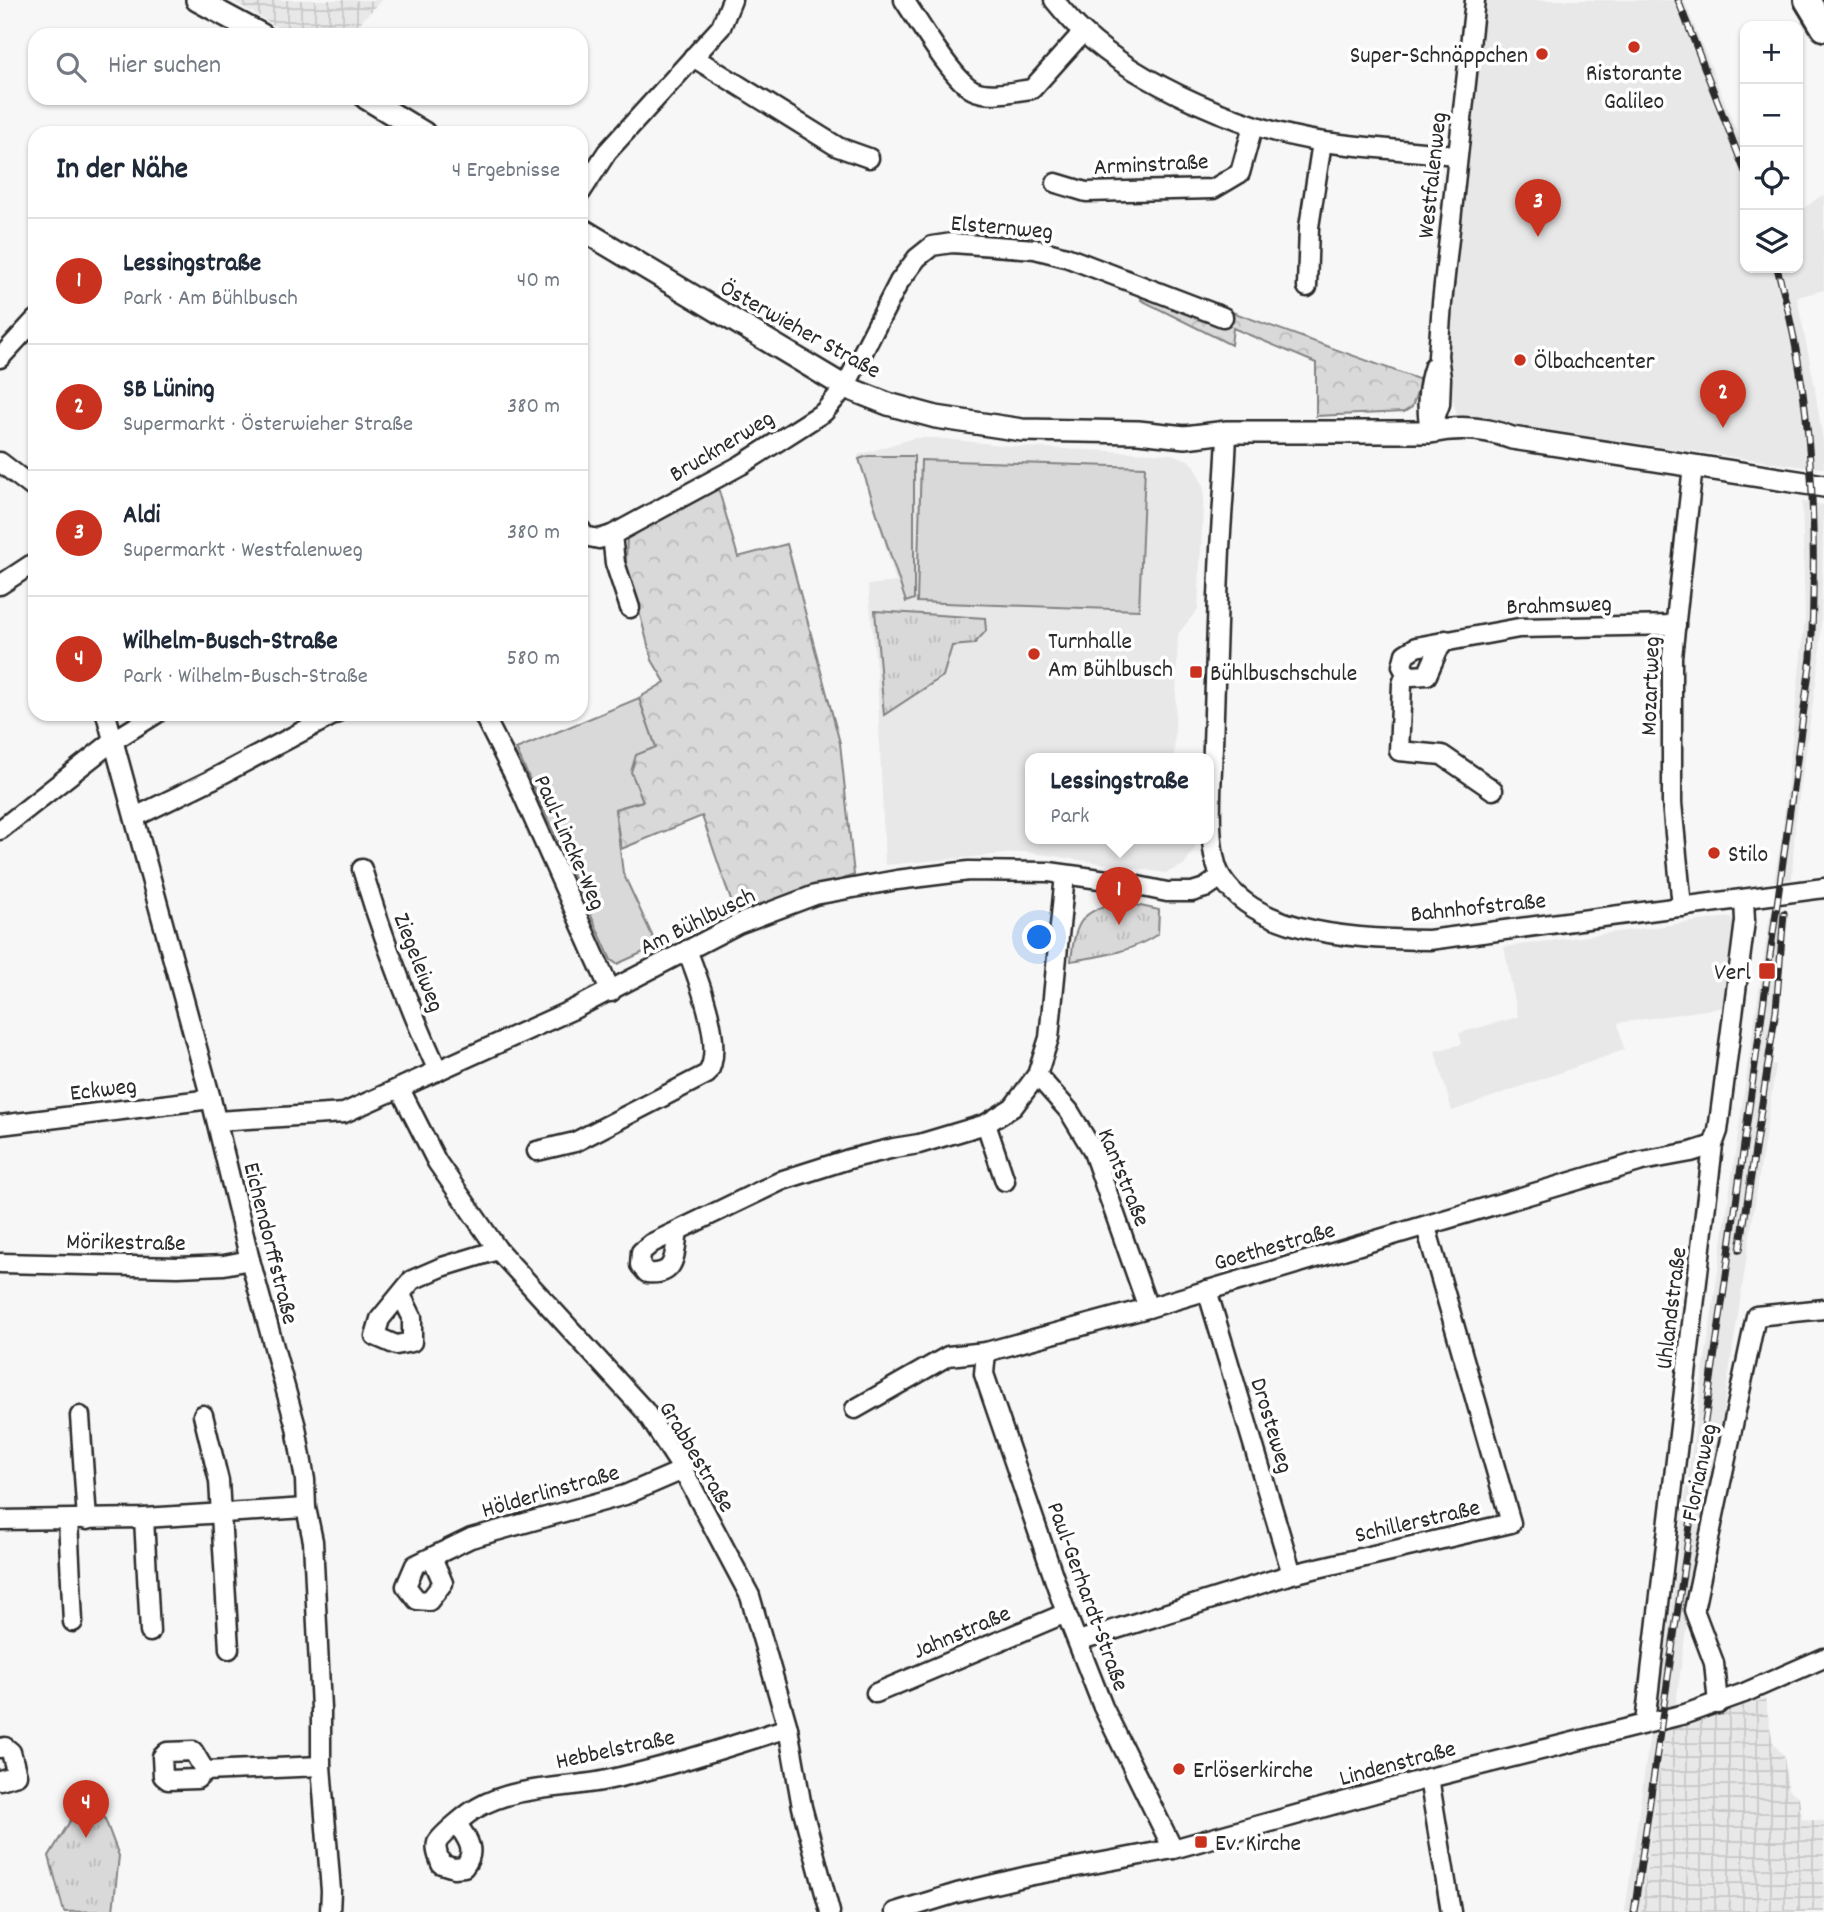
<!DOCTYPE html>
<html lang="de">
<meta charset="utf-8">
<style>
body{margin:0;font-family:Dekko,sans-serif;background:#f2f2f3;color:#1f2937}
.controls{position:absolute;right:21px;top:21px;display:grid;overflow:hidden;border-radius:14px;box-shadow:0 2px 5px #0004}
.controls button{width:63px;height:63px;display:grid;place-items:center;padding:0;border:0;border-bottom:2px solid #e0e1e3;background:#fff;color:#1f2937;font:35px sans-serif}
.you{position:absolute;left:1040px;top:938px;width:24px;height:24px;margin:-18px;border:5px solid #fff;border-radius:50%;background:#1a73e8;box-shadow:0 0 0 10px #1a73e833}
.badge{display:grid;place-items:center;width:46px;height:46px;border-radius:50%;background:#c8321e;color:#fff;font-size:23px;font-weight:700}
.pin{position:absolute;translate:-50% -58px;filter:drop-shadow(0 2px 4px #0008)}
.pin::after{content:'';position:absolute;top:37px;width:24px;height:21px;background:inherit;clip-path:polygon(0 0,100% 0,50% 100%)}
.popup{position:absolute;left:1025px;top:753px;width:189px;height:91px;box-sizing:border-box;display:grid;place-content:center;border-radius:14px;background:#fff;filter:drop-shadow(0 2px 5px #0005);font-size:23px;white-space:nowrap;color:#747a83}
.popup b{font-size:26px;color:#1f2937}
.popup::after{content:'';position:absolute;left:50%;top:100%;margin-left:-14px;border:14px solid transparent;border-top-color:#fff}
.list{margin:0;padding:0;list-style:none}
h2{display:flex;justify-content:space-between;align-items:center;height:91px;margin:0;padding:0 28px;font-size:30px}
h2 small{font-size:23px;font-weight:400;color:#747a83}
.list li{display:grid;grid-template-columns:46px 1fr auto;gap:21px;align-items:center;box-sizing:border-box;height:126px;padding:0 28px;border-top:2px solid #e0e1e3}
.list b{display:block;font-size:26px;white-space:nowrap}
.list p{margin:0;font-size:23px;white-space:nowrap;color:#747a83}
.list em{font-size:23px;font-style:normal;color:#747a83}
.icon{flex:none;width:38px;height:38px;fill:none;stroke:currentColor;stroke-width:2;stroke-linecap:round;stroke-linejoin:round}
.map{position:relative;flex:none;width:1824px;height:1912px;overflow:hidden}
.search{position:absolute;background:#fff;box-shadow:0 2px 5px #0004;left:28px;top:28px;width:560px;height:77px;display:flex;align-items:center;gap:18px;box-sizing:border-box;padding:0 24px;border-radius:21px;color:#747a83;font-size:26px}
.panel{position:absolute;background:#fff;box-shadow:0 2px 5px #0004;left:28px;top:126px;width:560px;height:595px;border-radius:21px}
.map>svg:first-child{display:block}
</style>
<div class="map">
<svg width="1824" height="1912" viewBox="0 0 1824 1912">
<defs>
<pattern id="industrial-grid" width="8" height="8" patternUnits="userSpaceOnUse" patternTransform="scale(1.75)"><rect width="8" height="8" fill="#e8e8e8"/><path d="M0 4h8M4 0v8" fill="none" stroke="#c7c7c7"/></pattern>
<pattern id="forest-crowns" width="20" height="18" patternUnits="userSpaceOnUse" patternTransform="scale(1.75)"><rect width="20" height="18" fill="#d9d9d9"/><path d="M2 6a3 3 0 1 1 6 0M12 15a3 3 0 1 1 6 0" fill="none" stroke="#bababa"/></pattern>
<pattern id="park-tufts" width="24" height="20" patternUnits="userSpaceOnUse" patternTransform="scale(1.75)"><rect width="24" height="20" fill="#d9d9d9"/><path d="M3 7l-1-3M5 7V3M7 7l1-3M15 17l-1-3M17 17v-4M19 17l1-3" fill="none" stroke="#bababa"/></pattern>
</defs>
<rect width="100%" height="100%" fill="#f7f7f7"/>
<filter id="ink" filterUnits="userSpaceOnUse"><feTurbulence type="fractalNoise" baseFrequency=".0143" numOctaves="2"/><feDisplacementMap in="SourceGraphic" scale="14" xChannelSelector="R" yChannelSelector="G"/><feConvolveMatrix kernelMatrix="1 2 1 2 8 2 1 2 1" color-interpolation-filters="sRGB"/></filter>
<g filter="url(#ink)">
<g fill="#e8e8e8">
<polygon points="1479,0 1684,0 1745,152 1745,268 1798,268 1798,212 1824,194 1824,290 1797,297 1814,383 1824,447 1824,468 1805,467 1458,418 1447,379 1451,282"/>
<polygon points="914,438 935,438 1022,447 1172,454 1188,460 1195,466 1204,489 1198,609 1178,634 1174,759 1030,759 1030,839 1195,839 1195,848 1184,865 1166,873 1026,852 885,865 877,678 868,585 896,582 858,455"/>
<polygon points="1802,502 1824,505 1820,654 1795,825 1792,879 1774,881 1782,835 1805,618"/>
<polygon points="1789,912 1771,1064 1776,1065 1705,1531 1696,1554 1676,1704 1654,1710 1667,1645 1686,1490 1770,915"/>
<polygon points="1730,917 1738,926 1726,1007 1618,1023 1624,1050 1452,1111 1435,1051 1462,1044 1459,1033 1518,1017 1504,947"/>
<polygon points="1665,1729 1641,1912 1625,1912 1650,1733"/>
</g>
<g fill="url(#industrial-grid)">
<polygon points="231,0 382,0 348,35 291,35"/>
<polygon points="1765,1699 1773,1743 1784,1756 1788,1789 1799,1797 1802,1819 1824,1821 1824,1912 1641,1912 1665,1729"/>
</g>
<g fill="#d9d9d9" stroke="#828282" stroke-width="2">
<polygon points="868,456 914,456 914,599 906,602 859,459"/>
<polygon points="921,460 1145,467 1139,610 917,602"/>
<polygon points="639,698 656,747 643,801 615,809 623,873 657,946 617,964 611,960 516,749"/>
</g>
<g fill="url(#forest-crowns)" stroke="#828282" stroke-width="2">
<polygon points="1146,281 1421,380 1412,407 1404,412 1316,416 1316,363 1233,328 1231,345 1141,300"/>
<polygon points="717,484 738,557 787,544 840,743 854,875 737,918 702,816 621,849 615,809 643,801 631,772 636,755 656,747 639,698 665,682 652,660 626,562 627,533"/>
</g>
<g fill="url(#park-tufts)" stroke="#828282" stroke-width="2">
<polygon points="875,611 985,618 986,631 974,644 952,646 943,676 884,715"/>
<path d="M 1122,902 L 1159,910 L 1158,934 C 1131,952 1103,956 1071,961 C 1075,922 1081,909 1122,902 Z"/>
<polygon points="90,1788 105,1819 119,1856 113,1911 64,1912 49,1856"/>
</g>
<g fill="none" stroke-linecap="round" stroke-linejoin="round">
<g stroke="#2b2b2b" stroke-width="23">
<g id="minor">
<path d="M 904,0 C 918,21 953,80 973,90 C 989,98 1015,91 1032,89 L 1083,32"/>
<path d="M 1054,0 C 1063,11 1072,22 1083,32 C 1140,85 1247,131 1324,142 C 1368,148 1413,151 1457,155"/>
<polyline points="693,57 838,147 869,158"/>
<polyline points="1056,183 1086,192 1213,189 1240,173 1253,126"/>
<polyline points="581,192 607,152 721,27 732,0"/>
<polyline points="1307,287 1309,227 1322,142"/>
<polyline points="0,358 35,320"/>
<path d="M 1430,431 C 1426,408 1426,388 1434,366"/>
<path d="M 1227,432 C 1226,471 1222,510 1220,549 C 1217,615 1215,681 1213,746 C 1212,779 1205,852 1222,878 C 1260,937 1366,939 1429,940 L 1824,888"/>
<polyline points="1430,432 1440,404 1441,378 1438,356 1442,303 1475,0"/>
<polyline points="0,462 35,489"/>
<polyline points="581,530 584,536 599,539 612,535 741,465 824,412 845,387 899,282 917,258 932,246 952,243 1035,249 1066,257 1223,317"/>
<polyline points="612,535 615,563 630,608"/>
<polyline points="0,585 35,562"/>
<polyline points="1406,673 1412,676 1427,675 1438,650 1446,640"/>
<polyline points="106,714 211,1099 250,1260 296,1427 305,1480 306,1508 313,1541 321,1709 321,1766 331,1891 330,1912"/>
<polyline points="483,714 515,777 611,992"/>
<polyline points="1493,790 1442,755 1399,751 1402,684 1406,673 1402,666 1405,654 1416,647 1519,628 1676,625"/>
<polyline points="135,817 211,780 335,714"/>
<polyline points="0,830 113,741 156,714"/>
<path d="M 362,869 C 383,938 408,1005 438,1071"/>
<polyline points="1682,907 1672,803 1672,657 1693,466"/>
<polyline points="1037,1075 1069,1111 1092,1149 1148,1308"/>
<polyline points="400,1089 437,1162 498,1250 645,1411 683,1470 750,1596 788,1728 802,1807 830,1912"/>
<polyline points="217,1121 344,1113 574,1009 738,924 815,895 897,880 969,871 1049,872 1114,881 1167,892 1192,892 1205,888 1221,877"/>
<polyline points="986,1124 1005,1181"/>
<polyline points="0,1125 211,1099"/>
<path d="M 537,1151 L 575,1142 L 707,1074 C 726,1048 698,978 687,950"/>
<path d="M 678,1231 C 674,1255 677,1276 647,1273 L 640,1265 L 641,1252 L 652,1243 L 783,1180 L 849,1159 L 894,1148 L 919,1144 L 986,1124 L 1013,1107 L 1037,1075 L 1049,1038 L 1065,875"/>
<polyline points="0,1263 178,1267 224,1265 250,1260"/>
<polyline points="1207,1290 1292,1574"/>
<polyline points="401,1295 412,1317 412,1342 396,1345 375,1336 380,1319 412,1280 442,1267 498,1250"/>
<polyline points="986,1352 984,1374 1066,1613 1103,1707 1173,1849"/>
<polyline points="855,1409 948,1356 986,1352 1148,1308 1642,1161 1691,1152 1713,1145"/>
<polyline points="203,1415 219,1481 229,1649"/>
<polyline points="80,1416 87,1520"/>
<polyline points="144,1518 150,1632"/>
<polyline points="0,1520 144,1518 306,1508"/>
<polyline points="68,1520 73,1622"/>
<polyline points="432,1557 443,1583 429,1601 417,1600 406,1586 415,1565 471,1538 625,1495 683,1470"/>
<polyline points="1078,1641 1292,1574 1511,1523 1426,1227"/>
<polyline points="876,1693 1066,1613"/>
<polyline points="1718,1704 1714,1663 1694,1610 1756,1316 1824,1309"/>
<polyline points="1645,1723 1713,1145 1718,1131 1745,921 1744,899"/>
<polyline points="0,1748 5,1747 11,1752 17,1775 0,1780"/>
<polyline points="205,1771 193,1751 167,1752 162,1757 163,1776 168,1780 197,1779 205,1771 321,1766"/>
<polyline points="1429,1778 1451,1912"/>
<path d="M 458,1825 C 468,1840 477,1851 464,1867 L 454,1868 L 441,1864 C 439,1858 435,1850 437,1843 C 440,1836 469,1812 477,1808 C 515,1786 560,1789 602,1781 C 665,1768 727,1747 788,1728"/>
<polyline points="895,1912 957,1893 1028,1876 1173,1849 1429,1778 1685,1714 1744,1693 1824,1658"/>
</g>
</g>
<g stroke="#2b2b2b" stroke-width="26">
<g id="tertiary">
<polyline points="197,0 262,35"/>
<polyline points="366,98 424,133"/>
<path d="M 581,229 L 845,387 L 888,404 L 936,417 L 1022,430 L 1138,432 L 1185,437 L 1227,432 L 1430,432 C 1458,426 1485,427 1512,438 L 1824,486"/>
</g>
</g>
<g stroke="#2b2b2b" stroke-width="30">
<polyline id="secondary" points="1807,0 1824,28"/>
</g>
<use href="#minor" stroke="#fff" stroke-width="18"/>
<use href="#tertiary" stroke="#fff" stroke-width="21"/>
<use href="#secondary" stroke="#fff" stroke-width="24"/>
<g stroke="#2b2b2b" stroke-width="7">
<g id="rail">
<polyline points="1678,0 1745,172"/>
<polyline points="1740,1250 1776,1010 1784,913"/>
<path d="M 1634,1912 L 1723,1297 L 1811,658 C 1817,528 1814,395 1777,268"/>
</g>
</g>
<use href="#rail" stroke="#fff" stroke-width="4.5" stroke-dasharray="13" stroke-linecap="butt"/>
</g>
</g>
<g fill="#c8321e" stroke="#fff" stroke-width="2.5">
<circle cx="1634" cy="47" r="7"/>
<circle cx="1542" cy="54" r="7"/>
<circle cx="1520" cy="360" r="7"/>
<circle cx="1034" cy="654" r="7"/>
<rect x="1189" y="665" width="14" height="14" rx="3.5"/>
<circle cx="1714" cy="853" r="7"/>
<rect x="1758" y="962" width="18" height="18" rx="3.5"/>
<circle cx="1179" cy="1769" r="7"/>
<rect x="1194" y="1835" width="14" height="14" rx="3.5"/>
</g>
<g text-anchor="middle" stroke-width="7" stroke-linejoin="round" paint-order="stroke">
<g font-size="24" fill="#2b2b2b" stroke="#fff" text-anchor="start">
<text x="1528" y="62" text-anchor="end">Super-Schnäppchen</text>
<text x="1634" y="80" text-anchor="middle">Ristorante<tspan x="1634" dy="28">Galileo</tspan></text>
<text x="1534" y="368">Ölbachcenter</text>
<text x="1048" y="648">Turnhalle<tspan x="1048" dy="28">Am Bühlbusch</tspan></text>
<text x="1210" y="680">Bühlbuschschule</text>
<text x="1728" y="861">Stilo</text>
<text x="1751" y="979" text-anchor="end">Verl</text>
<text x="1193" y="1777">Erlöserkirche</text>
<text x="1215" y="1850">Ev. Kirche</text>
</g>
<g font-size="24" fill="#2b2b2b" stroke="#fff">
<text transform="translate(1151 163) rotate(-3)" y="8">Arminstraße</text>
<text transform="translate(1431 175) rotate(-84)" y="8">Westfalenweg</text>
<text transform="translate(1002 226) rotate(5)" y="8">Elsternweg</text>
<text transform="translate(801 328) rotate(29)" y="8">Österwieher Straße</text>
<text transform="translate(721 445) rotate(-31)" y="8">Brucknerweg</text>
<text transform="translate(1559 604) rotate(-2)" y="8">Brahmsweg</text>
<text transform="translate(1649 686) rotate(-88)" y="8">Mozartweg</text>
<text transform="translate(571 842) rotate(66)" y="8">Paul-Lincke-Weg</text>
<text transform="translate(1478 906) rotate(-6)" y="8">Bahnhofstraße</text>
<text transform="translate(697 920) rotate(-26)" y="8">Am Bühlbusch</text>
<text transform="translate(420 962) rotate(69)" y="8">Ziegeleiweg</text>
<text transform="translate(103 1088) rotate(-7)" y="8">Eckweg</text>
<text transform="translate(1125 1177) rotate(68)" y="8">Kantstraße</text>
<text transform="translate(126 1241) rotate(1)" y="8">Mörikestraße</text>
<text transform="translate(272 1243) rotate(76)" y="8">Eichendorffstraße</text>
<text transform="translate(1274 1245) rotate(-16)" y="8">Goethestraße</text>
<text transform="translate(1670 1308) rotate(-83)" y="8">Uhlandstraße</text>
<text transform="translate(1273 1425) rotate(73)" y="8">Drosteweg</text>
<text transform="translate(698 1456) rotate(59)" y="8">Grabbestraße</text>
<text transform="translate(1698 1472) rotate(-78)" y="8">Florianweg</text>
<text transform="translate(550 1490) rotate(-16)" y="8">Hölderlinstraße</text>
<text transform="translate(1417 1520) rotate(-13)" y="8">Schillerstraße</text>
<text transform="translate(1089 1596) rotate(70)" y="8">Paul-Gerhardt-Straße</text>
<text transform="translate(961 1631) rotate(-23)" y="8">Jahnstraße</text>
<text transform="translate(615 1748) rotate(-12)" y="8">Hebbelstraße</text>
<text transform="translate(1397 1762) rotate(-15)" y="8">Lindenstraße</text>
</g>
</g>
</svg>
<div class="controls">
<button>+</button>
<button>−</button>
<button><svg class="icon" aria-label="locate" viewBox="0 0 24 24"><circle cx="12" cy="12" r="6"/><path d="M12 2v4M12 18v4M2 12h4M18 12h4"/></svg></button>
<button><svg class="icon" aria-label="layers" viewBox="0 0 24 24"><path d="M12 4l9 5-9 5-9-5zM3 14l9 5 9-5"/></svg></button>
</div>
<div class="you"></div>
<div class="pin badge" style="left:1119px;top:925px">1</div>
<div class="popup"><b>Lessingstraße</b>Park</div>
<div class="pin badge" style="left:1723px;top:428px">2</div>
<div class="pin badge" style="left:1538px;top:237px">3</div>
<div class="pin badge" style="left:86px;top:1838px">4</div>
<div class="search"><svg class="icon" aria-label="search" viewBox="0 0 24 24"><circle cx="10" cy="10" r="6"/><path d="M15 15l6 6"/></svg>Hier suchen</div>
<section class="panel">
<h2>In der Nähe<small>4 Ergebnisse</small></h2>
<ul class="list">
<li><span class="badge">1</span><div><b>Lessingstraße</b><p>Park · Am Bühlbusch</p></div><em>40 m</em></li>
<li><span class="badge">2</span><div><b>SB Lüning</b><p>Supermarkt · Österwieher Straße</p></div><em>380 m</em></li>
<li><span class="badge">3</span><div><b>Aldi</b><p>Supermarkt · Westfalenweg</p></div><em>380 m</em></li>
<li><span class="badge">4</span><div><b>Wilhelm-Busch-Straße</b><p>Park · Wilhelm-Busch-Straße</p></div><em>580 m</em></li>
</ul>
</section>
</div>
